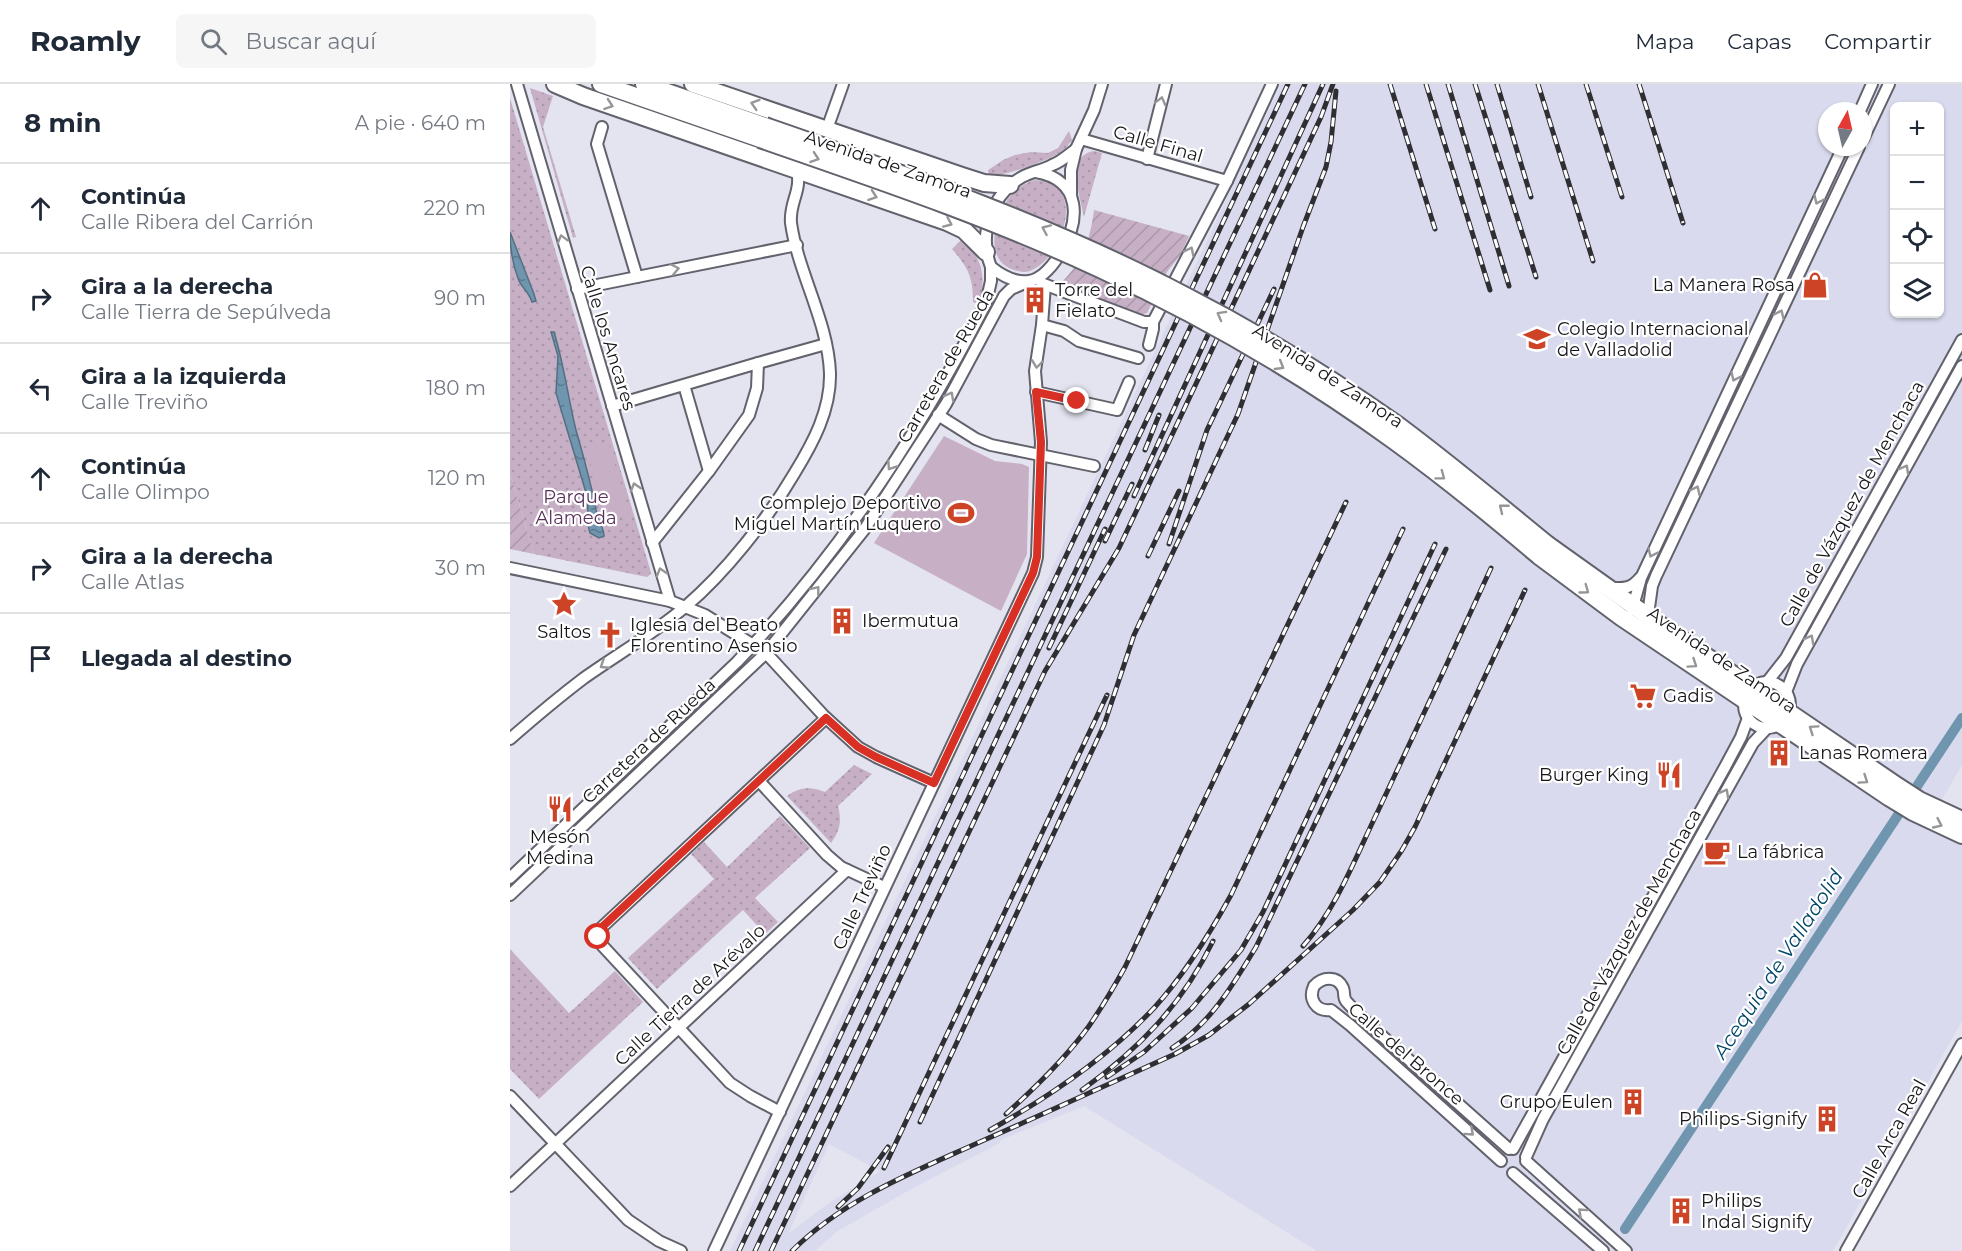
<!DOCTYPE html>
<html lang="es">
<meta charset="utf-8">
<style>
body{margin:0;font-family:Montserrat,sans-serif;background:#f6f6f7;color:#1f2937}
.controls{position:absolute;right:18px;top:18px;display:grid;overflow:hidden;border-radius:9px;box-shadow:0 2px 4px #0004}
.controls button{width:54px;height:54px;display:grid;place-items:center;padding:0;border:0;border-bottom:2px solid #e0e1e3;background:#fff;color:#1f2937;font:30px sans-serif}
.compass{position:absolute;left:1308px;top:18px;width:54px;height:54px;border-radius:50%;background:#fff;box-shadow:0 2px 4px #0004;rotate:8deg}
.stop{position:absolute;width:18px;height:18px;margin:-14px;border:4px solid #d93025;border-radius:50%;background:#fff}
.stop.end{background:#d93025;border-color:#fff;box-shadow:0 2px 6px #0008}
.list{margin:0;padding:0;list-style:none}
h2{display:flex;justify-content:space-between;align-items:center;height:78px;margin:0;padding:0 24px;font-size:26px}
h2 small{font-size:20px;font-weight:400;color:#747a83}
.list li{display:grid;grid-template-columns:39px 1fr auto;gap:18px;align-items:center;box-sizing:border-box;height:90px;padding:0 24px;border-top:2px solid #e0e1e3}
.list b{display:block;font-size:22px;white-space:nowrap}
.list p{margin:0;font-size:20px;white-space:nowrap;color:#747a83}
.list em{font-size:20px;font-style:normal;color:#747a83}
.icon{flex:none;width:33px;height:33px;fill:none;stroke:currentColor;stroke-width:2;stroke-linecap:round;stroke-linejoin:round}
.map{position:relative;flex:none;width:1452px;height:1167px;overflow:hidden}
header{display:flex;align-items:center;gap:36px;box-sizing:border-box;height:84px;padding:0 30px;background:#fff;border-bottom:2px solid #e0e1e3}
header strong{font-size:28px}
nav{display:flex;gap:33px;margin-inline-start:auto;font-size:21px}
.search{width:420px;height:54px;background:#f6f6f7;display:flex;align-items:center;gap:15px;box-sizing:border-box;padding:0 21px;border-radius:9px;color:#747a83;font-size:22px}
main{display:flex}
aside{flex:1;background:#fff}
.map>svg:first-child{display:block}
</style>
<header>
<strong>Roamly</strong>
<div class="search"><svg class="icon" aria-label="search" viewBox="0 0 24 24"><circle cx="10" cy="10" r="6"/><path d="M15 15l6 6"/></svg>Buscar aquí</div>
<nav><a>Mapa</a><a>Capas</a><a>Compartir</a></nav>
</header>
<main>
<aside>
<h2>8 min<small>A pie · 640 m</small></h2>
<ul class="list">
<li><svg class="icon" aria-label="ahead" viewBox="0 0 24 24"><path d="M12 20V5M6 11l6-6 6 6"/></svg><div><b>Continúa</b><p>Calle Ribera del Carrión</p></div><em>220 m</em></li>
<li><svg class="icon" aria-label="right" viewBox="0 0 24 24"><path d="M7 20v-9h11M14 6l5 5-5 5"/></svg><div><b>Gira a la derecha</b><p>Calle Tierra de Sepúlveda</p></div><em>90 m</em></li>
<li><svg class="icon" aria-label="left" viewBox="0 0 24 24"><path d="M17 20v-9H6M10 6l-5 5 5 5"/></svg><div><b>Gira a la izquierda</b><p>Calle Treviño</p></div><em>180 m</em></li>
<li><svg class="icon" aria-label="ahead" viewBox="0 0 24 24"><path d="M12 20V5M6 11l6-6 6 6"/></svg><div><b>Continúa</b><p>Calle Olimpo</p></div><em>120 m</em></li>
<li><svg class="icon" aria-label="right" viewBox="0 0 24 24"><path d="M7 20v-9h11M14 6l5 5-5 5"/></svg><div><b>Gira a la derecha</b><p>Calle Atlas</p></div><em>30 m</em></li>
<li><svg class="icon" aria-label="arrive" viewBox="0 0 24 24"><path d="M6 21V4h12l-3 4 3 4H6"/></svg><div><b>Llegada al destino</b></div></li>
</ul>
</aside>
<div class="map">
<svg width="1452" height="1167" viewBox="0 0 1452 1167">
<defs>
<pattern id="grass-dots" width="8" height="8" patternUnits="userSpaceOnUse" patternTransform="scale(1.5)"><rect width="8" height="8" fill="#c7b0c6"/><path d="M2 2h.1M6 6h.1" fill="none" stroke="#aa97aa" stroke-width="1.8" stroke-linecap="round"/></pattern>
<pattern id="garden-furrows" width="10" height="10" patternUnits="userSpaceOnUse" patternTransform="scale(1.5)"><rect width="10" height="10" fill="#c7b0c6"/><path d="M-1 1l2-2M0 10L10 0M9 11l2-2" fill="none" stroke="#aa97aa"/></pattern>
<pattern id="water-ripples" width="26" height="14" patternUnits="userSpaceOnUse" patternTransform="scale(1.5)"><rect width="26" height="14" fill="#7095af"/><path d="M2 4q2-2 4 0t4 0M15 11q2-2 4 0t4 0" fill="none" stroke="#5b798e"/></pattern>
</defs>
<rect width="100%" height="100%" fill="#e3e4ef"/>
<path fill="#d9daed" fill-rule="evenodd" d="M 771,0 L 1452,0 L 1452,681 L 1416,743 L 1452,761 L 1452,937 L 1323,1167 L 807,1167 L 574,1022 L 491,1056 L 490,1059 L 403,1104 L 326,1148 L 305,1167 L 220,1167 ZM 1384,22 L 1430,22 L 1430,230 L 1384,230 ZM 1317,27 L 1353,27 L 1353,63 L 1317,63 ZM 319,1060 L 370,1087 L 316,1121 L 278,1150 Z"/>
<g fill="url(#grass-dots)">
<polygon points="20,4 43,12 33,43 66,153 63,154"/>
<polygon points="0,14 140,485 141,490 137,493 24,470 0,389"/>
<path d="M 559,47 L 562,56 C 559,60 556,64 552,67 C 541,76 493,92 479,93 L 478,86 L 493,76 L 505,71 L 521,68 L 538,69 L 548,64 Z"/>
<path d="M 584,67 L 592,69 L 574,133 C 571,113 554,72 584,67 Z"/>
<path d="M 524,96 C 578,96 554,172 522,186 C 517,189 510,188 504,186 C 472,176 485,130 501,111 C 507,104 516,99 524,96 Z"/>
<path d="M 454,153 C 471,175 478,194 468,220 L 463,218 C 463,192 458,184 442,165 Z"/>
<path d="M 344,681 L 362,690 L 328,722 C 332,737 330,747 321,759 L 277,712 C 289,703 301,702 315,708 Z"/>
<polygon points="270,732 300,764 245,814 268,838 255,850 233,826 147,905 118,874 204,795 181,770 194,758 217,783"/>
<polygon points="0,865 59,929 105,887 133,918 29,1015 0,985"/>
</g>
<g fill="url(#garden-furrows)">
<path d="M 584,126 L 679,152 L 671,170 L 657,188 L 637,229 L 631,231 L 551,199 C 573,177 580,156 584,126 Z"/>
<polygon points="0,389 24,470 0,465"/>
</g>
<g fill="#c7b0c6">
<polygon points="434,352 485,377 512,380 519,383 517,470 491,527 364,459"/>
<polygon points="98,358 120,429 97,436 76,365"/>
</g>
<g fill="url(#water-ripples)" stroke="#556f82" stroke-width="1.5">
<path d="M 0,148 L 24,210 L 26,217 L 22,218 C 19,208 13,205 9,197 C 3,182 0,164 0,148 Z"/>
<path d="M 41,248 L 44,248 C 54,280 58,314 66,346 C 74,374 82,402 87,431 C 89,439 94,444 94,452 L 89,454 L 80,449 C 76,438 79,424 77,412 L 46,309 L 48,272 Z"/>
</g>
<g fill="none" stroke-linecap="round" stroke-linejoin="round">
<polyline stroke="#7095af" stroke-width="10" points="1115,1145 1452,634"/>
<g stroke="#61626c" stroke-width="14">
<g id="minor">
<polyline points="7,0 160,517"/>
<polyline points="1350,27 1362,0"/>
<polyline points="92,43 87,60 127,193"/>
<polyline points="317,45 333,0"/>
<polyline points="571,55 717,97"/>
<polyline points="1353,55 1379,0"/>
<polyline points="637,75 656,0"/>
<path d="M 526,88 C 573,96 570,138 550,170 C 543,181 532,195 519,197 C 505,199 491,191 481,183 C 468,150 481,111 512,93 C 521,88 533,86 542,81 C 551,78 558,71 566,65"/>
<polyline points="561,110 561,86 566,65 584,26 592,0"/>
<polyline points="531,199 634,238 643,238"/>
<polyline points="67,205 287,161"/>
<polyline points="532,241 554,247 569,257 628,274"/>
<polyline points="639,261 643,245 643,238 717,97 762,0"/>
<polyline points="248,279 316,260"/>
<polyline points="526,308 607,326 619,298"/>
<polyline points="102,322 248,279 247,304 239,331 199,387 174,301"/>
<polyline points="428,331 466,355 481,361 584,382"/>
<polyline points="142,459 199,387"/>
<polyline points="0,484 160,517 195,531 256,569 314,632 348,663 366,673 424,699"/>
<path d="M 1099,504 C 1113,504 1120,506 1130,494"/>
<polyline points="1122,526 1131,494 1333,63"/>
<polyline points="1137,538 1142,502 1146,492 1349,63"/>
<polyline points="1257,598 1276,574 1452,256"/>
<circle cx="1257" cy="621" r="23"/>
<polyline points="1276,608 1287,580 1452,282"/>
<path d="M 0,655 C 24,634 49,613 74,594 C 108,570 143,550 175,523 C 216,488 256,437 284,390 C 303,359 321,326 320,289 C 318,237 288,189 281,139 C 279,118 292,108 287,86"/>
<polyline points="249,697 317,771 331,783 374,803"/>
<path d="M 0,794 L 227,578 C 328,472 410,348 476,219 L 481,197 L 481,183"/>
<polyline points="0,811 256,569 354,446 436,320 494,212 501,205 517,198"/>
<polyline points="0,1012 118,1136 149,1157 171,1167"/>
<polyline points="270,1028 240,1012 220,999 89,858 88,853 91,844 316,634"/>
<polyline points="1003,1065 1215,683 1231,653 1238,634"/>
<polyline points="1016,1073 1033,1035 1243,659 1257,644"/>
<path d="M 991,1077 L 840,941 L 821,926 C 806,928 798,915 804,902 C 812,893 827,891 833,904 C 835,909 833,913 836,917 C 841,923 848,929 853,935 L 999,1065"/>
<polyline points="1016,1077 1116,1167"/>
<polyline points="1003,1089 1093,1167"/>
<polyline points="0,1102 337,786"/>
<polyline points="204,1167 523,489 527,473 531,358 525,287 532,241 535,201"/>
<polyline points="1336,1167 1452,960"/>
</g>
</g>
<g stroke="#61626c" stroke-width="20">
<g id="highway">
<polyline points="45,0 73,12 437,138 454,146 476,168"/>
<polyline points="91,0 250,55"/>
<polyline points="134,0 255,42"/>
<polyline points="183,0 452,92 474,99 500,101"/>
<polyline points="1038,461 1153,543 1386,701 1409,716 1452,736"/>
<polyline points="1029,472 1111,533 1380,714 1403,728 1452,751"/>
</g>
</g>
<use href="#minor" stroke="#fff" stroke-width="10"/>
<use href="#highway" stroke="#fff" stroke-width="16"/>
<g stroke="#2e2e33" stroke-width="5">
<g id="rail">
<polyline points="880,0 925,145"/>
<polyline points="916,0 980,206"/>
<polyline points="938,0 999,202"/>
<polyline points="965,0 1026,193"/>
<polyline points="987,0 1021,113"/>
<polyline points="1028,0 1083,177"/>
<polyline points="1076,0 1112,113"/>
<polyline points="1129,0 1173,139"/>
<polyline points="635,366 649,331"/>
<polyline points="624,412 813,0"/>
<polyline points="595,457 622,400"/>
<polyline points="659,460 697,346 764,205"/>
<polyline points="638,472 669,407"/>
<polyline points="539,564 595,445"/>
<path d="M 793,862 C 827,824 846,772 868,727 C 906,647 944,565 981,484"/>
<path d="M 662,964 C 700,940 723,901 746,863 L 936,465"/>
<polyline points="597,993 634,968 682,924 731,866 753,828 925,460"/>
<path d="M 572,1006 C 629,965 672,921 703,857"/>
<path d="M 496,1030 C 526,1003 555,975 579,942 C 592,923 604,903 615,883 L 836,418"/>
<polyline points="410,1038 594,641 624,551 728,330 793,143 816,83 821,58 826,7"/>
<path d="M 480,1046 C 539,1013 598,973 644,924 C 675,890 699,851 721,811 L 893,445"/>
<polyline points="374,1084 597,611"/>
<polyline points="328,1123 348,1104 378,1063"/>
<polyline points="229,1167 778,0"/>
<polyline points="245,1167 795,0"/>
<polyline points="261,1167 535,587 609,464 811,33 823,0"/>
<path d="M 282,1167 C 335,1114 406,1087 472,1057 C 536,1029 601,999 665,970 L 699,951 L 739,920 L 843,826 L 870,798 L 892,766 L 905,743 L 1015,506"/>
</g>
</g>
<use href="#rail" stroke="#fff" stroke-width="3" stroke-dasharray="9" stroke-linecap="butt"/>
<g stroke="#61626c" stroke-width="20" stroke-linecap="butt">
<g id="highway-bridge">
<path d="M 255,42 C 399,92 541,141 676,212 C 750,250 821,294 889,342 C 940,380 989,421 1038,461"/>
<path d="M 250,55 C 365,95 479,133 590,185 C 692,232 792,290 883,356 C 934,393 982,432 1029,472"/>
</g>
</g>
<use href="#highway-bridge" stroke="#fff" stroke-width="16"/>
</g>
<defs><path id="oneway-chevron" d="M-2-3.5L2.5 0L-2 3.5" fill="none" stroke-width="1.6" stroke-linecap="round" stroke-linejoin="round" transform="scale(1.5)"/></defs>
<g stroke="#969698">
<use href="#oneway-chevron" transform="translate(651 17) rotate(-76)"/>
<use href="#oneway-chevron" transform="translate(245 20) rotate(-162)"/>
<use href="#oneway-chevron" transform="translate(99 21) rotate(19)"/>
<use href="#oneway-chevron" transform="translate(305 74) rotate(19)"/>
<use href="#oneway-chevron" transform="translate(363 112) rotate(19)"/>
<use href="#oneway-chevron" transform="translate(1308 116) rotate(115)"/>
<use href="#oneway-chevron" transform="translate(438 139) rotate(24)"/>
<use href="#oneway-chevron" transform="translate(536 145) rotate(-156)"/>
<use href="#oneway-chevron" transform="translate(52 155) rotate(-106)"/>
<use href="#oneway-chevron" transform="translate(680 167) rotate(-63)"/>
<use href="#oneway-chevron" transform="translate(165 185) rotate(-12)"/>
<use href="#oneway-chevron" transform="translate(1270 230) rotate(-65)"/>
<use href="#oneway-chevron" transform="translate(711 231) rotate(-151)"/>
<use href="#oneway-chevron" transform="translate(527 280) rotate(97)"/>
<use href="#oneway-chevron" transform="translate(770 282) rotate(31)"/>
<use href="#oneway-chevron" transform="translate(1225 293) rotate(115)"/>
<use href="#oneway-chevron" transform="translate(440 312) rotate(-62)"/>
<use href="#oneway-chevron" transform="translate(381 382) rotate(124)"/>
<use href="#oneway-chevron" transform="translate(1395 385) rotate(-61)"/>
<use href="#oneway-chevron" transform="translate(931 392) rotate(37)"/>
<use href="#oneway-chevron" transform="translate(125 403) rotate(-107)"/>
<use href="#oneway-chevron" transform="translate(1186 406) rotate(-65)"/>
<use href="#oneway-chevron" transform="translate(993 424) rotate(-141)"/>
<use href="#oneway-chevron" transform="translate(1142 469) rotate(115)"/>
<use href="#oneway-chevron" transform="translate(151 488) rotate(-107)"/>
<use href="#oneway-chevron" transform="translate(306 506) rotate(-52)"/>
<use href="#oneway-chevron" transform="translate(1075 506) rotate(36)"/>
<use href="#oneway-chevron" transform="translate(1300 555) rotate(-61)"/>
<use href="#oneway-chevron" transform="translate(1183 580) rotate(34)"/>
<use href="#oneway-chevron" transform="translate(94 581) rotate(147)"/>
<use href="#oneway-chevron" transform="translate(1303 645) rotate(-146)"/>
<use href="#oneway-chevron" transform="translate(1354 696) rotate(34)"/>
<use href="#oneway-chevron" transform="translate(1215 709) rotate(-61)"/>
<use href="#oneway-chevron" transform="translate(1428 740) rotate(25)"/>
<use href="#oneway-chevron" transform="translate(960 1048) rotate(42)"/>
<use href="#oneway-chevron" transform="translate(1072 1128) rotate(-138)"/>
</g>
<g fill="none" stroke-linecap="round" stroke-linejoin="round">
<polyline stroke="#d93025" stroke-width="8" points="88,853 91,844 316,634 348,663 366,673 424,699 523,489 527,473 531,358 526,308 567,317"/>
</g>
<defs>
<g id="shop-bare" transform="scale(2.07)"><path d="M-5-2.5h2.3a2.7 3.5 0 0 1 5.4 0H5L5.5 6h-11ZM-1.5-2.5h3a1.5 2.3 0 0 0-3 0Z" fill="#cd4325" stroke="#fff" stroke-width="2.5" paint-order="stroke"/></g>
<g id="building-bare" transform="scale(2.07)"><path d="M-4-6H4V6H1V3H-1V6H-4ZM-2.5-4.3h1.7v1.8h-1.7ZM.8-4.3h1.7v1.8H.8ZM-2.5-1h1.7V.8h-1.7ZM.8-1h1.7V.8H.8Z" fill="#cd4325" stroke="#fff" stroke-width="2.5" paint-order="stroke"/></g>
<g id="school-bare" transform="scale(2.07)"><path d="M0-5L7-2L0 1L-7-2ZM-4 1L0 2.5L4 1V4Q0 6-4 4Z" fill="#cd4325" stroke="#fff" stroke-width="2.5" paint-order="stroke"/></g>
<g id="stadium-bare" transform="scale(2.07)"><path d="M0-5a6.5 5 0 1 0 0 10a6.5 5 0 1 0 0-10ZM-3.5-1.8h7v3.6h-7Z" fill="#cd4325" stroke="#fff" stroke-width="2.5" paint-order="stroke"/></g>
<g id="sight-bare" transform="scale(2.07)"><path d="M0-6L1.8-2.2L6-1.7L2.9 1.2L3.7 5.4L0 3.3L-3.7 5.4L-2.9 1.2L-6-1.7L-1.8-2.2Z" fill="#cd4325" stroke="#fff" stroke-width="2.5" paint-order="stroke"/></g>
<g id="church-bare" transform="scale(2.07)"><path d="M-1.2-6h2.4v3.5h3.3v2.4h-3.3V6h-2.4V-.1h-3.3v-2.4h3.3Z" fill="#cd4325" stroke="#fff" stroke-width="2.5" paint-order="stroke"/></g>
<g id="supermarket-bare" transform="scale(2.07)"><path d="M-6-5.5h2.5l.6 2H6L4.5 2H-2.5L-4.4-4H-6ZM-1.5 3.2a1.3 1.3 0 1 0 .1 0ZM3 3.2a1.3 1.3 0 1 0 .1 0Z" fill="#cd4325" stroke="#fff" stroke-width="2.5" paint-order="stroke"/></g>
<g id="restaurant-bare" transform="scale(2.07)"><path d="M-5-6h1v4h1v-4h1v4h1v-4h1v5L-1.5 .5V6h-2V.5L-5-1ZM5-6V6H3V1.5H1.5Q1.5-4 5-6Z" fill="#cd4325" stroke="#fff" stroke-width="2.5" paint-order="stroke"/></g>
<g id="cafe-bare" transform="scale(2.07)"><path d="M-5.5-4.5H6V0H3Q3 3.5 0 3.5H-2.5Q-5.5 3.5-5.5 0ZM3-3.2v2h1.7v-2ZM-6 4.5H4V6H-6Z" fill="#cd4325" stroke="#fff" stroke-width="2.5" paint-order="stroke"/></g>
</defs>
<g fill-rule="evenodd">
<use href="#shop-bare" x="1305" y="201"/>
<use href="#building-bare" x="525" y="216"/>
<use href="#school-bare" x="1027" y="255"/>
<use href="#stadium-bare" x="451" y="429"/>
<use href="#sight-bare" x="54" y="520"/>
<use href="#building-bare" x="332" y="537"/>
<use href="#church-bare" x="100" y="551"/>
<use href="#supermarket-bare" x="1133" y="612"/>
<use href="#building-bare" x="1269" y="669"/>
<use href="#restaurant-bare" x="1159" y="691"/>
<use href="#restaurant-bare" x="50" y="725"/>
<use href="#cafe-bare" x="1207" y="768"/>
<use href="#building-bare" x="1123" y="1018"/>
<use href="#building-bare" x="1317" y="1035"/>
<use href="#building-bare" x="1171" y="1127"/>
</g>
<g text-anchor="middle" stroke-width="4.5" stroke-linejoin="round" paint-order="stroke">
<g font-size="18" fill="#16161a" stroke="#fff">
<text transform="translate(648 60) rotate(16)" y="6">Calle Final</text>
<text transform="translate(378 80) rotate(19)" y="6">Avenida de Zamora</text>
<text transform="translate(98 254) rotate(73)" y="6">Calle los Ancares</text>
<text transform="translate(436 282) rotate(-60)" y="6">Carretera de Rueda</text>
<text transform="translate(818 292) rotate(33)" y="6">Avenida de Zamora</text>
<text transform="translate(1342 420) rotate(-61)" y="6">Calle de Vázquez de Menchaca</text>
<text transform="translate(1212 576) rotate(34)" y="6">Avenida de Zamora</text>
<text transform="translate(139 657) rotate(-43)" y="6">Carretera de Rueda</text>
<text transform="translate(352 813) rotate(-65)" y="6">Calle Treviño</text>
<text transform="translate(1119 848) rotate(-61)" y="6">Calle de Vázquez de Menchaca</text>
<text transform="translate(180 911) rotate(-43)" y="6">Calle Tierra de Arévalo</text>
<text transform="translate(896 970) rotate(41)" y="6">Calle del Bronce</text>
<text transform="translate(1379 1055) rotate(-61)" y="6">Calle Arca Real</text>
</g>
<g font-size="18" fill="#16161a" stroke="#fff" text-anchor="start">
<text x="1285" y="207" text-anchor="end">La Manera Rosa</text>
<text x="545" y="212">Torre del<tspan x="545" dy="21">Fielato</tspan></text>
<text x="1047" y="251">Colegio Internacional<tspan x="1047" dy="21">de Valladolid</tspan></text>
<text x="431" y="425" text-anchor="end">Complejo Deportivo<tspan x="431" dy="21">Miguel Martín Luquero</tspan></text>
<text x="352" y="543">Ibermutua</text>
<text x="120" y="547">Iglesia del Beato<tspan x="120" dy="21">Florentino Asensio</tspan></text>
<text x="54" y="554" text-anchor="middle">Saltos</text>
<text x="1153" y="618">Gadis</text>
<text x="1289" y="675">Lanas Romera</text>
<text x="1139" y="697" text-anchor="end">Burger King</text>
<text x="50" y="759" text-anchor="middle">Mesón<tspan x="50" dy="21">Medina</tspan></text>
<text x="1227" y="774">La fábrica</text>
<text x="1103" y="1024" text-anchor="end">Grupo Eulen</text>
<text x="1297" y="1041" text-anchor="end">Philips-Signify</text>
<text x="1191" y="1123">Philips<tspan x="1191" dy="21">Indal Signify</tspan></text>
</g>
<g font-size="18" fill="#5b315b" stroke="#fff">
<text x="66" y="419">Parque<tspan x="66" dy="21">Alameda</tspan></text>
</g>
<g font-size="20" font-style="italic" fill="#004669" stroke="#fff">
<text transform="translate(1268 880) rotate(-57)" y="7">Acequia de Valladolid</text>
</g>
</g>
</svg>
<div class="controls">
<button>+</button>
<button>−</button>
<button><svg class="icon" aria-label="locate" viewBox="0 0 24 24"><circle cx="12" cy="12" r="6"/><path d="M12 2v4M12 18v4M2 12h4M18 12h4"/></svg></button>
<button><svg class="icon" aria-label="layers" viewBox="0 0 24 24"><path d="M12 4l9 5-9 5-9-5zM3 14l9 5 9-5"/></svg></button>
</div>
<svg class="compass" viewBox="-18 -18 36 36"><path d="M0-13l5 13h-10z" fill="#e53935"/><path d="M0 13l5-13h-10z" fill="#747a83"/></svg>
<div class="stop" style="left:88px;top:853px"></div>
<div class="stop end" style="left:567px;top:317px"></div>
</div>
</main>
